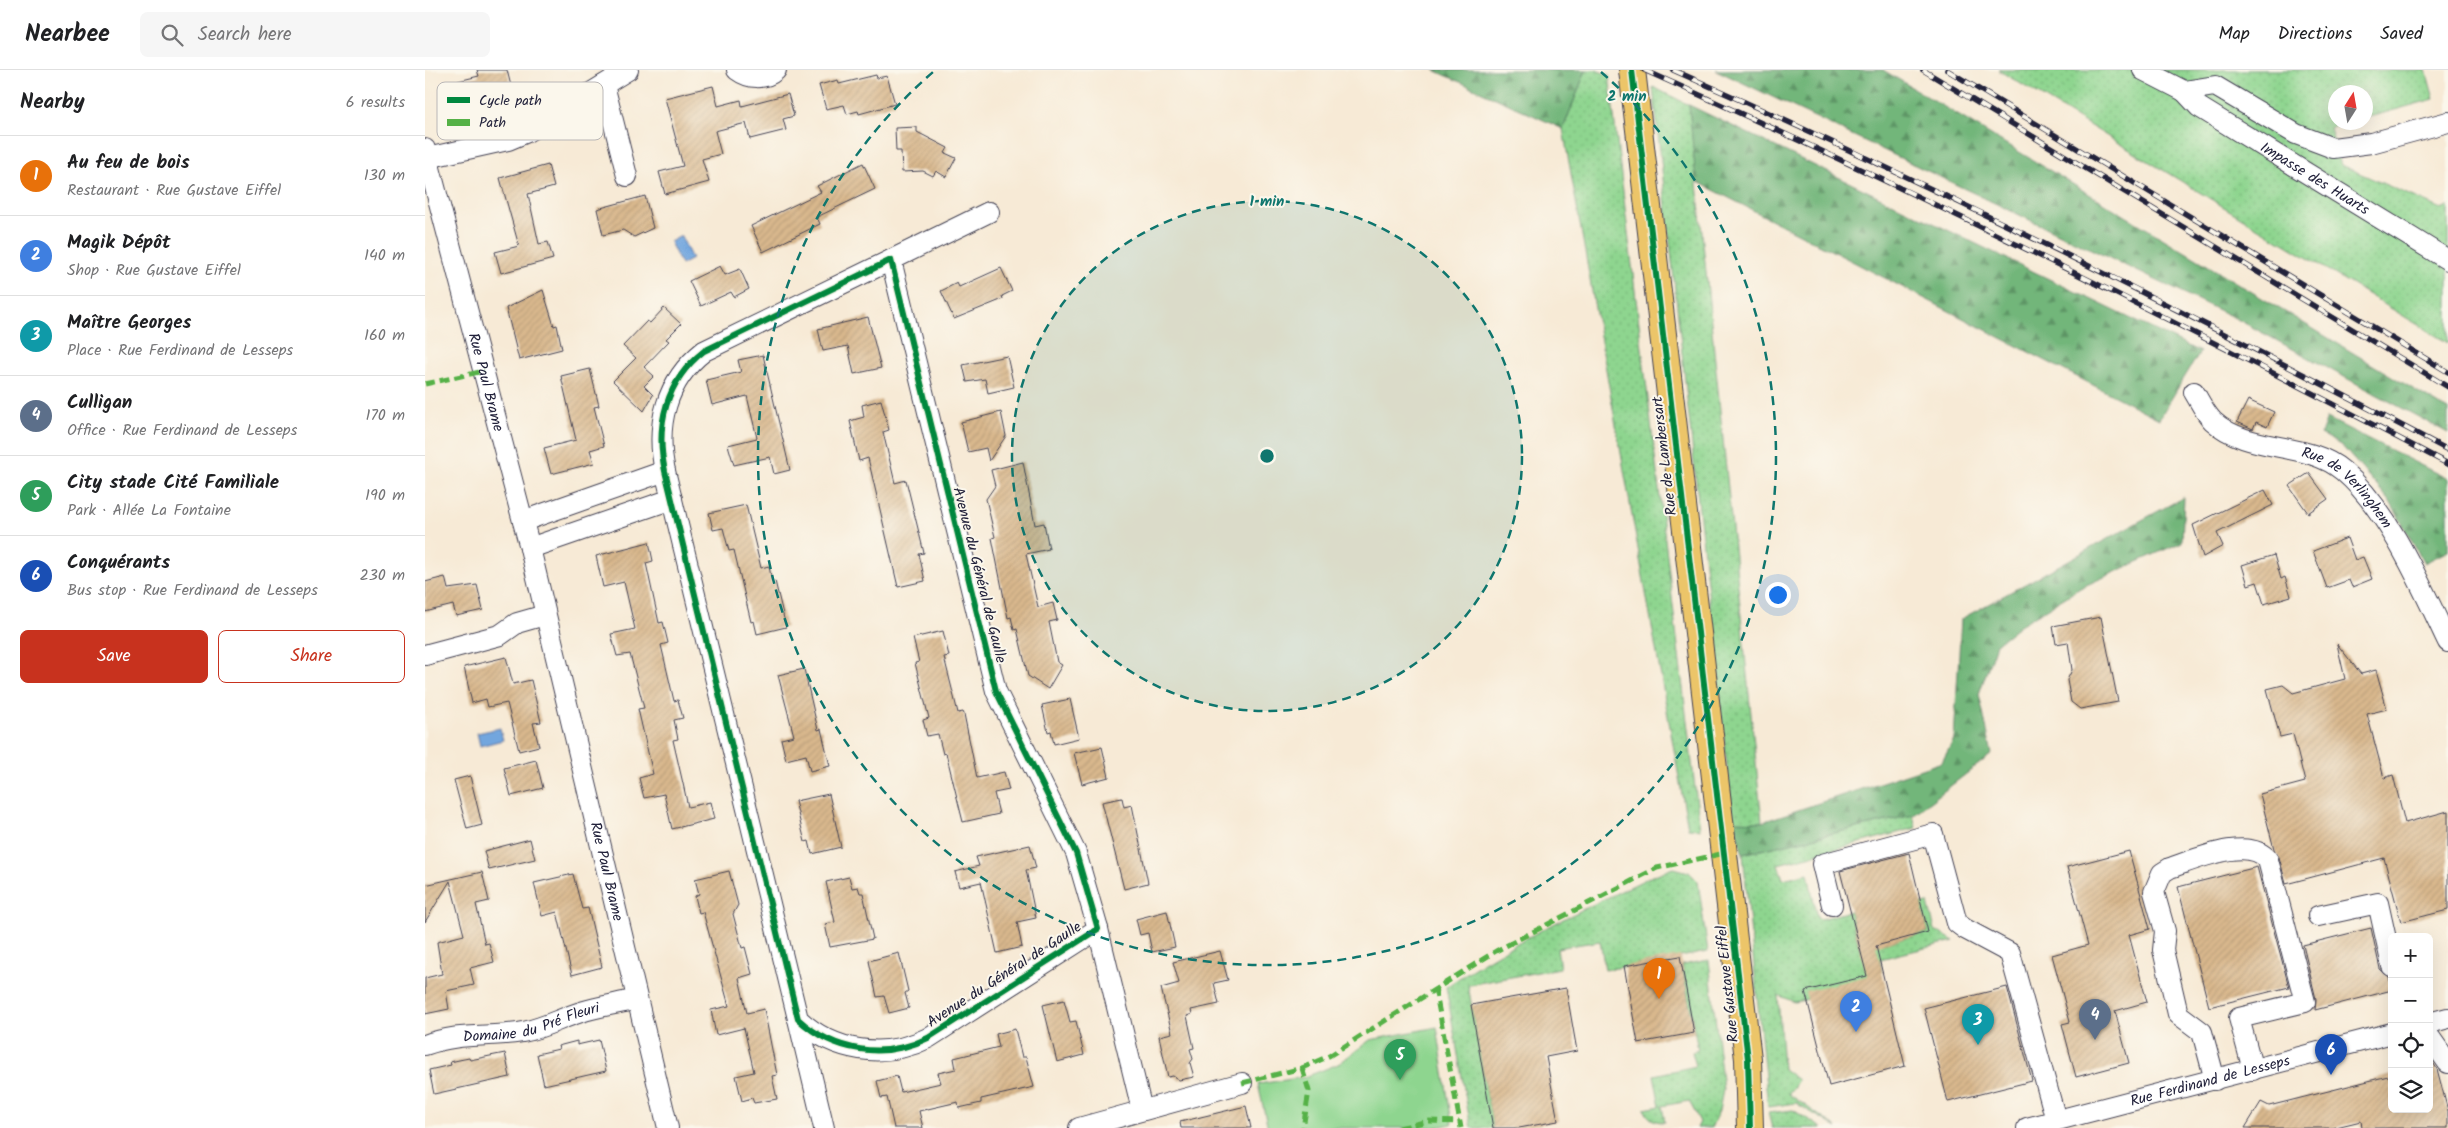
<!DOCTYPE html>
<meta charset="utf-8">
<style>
body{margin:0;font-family:Kalam,sans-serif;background:#f6f6f6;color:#202124}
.controls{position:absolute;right:15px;bottom:15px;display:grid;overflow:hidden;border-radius:8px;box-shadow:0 5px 20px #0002}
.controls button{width:45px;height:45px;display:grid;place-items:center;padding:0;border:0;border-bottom:1px solid #e0e0e0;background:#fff;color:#202124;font:25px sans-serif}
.compass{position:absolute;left:1903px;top:15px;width:45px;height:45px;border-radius:50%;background:#fff;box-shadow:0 5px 20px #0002;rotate:11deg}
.you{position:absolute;left:1352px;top:524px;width:18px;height:18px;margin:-12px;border:4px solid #fff;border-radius:50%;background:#1a73e8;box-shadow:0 0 0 8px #1a73e833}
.badge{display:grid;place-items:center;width:32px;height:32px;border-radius:50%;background:#c8321e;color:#fff;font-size:16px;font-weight:700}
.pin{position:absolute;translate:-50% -41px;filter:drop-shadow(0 1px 2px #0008)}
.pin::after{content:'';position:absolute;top:26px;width:18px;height:15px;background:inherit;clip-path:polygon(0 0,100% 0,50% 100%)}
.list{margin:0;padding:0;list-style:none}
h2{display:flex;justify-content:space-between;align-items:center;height:65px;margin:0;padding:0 20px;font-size:21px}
h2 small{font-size:16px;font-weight:400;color:#757577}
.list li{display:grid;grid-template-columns:32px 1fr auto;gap:15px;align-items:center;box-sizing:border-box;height:80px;padding:0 20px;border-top:1px solid #e0e0e0}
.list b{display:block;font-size:19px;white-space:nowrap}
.list p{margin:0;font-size:16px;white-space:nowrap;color:#757577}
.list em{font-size:16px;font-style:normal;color:#757577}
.actions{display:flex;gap:10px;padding:15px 20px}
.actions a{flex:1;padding:11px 0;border:1px solid #c8321e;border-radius:8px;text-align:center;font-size:18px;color:#c8321e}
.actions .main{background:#c8321e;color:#fff}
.icon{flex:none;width:28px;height:28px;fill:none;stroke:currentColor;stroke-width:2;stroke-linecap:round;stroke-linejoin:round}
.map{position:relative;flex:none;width:2023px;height:1058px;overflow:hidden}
header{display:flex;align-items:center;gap:30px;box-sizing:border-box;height:70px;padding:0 25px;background:#fff;border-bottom:1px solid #e0e0e0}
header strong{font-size:24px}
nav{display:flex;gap:28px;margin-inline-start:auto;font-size:18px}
.search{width:350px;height:45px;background:#f6f6f6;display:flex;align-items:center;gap:12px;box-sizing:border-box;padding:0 18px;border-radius:8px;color:#757577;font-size:19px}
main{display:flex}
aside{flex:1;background:#fff}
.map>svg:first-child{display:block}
</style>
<header>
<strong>Nearbee</strong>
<div class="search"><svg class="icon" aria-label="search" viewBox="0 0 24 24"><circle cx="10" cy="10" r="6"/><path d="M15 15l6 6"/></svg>Search here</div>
<nav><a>Map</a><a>Directions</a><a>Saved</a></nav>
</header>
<main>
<aside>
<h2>Nearby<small>6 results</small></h2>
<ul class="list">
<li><span class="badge" style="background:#e8710a">1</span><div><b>Au feu de bois</b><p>Restaurant · Rue Gustave Eiffel</p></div><em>130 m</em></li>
<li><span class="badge" style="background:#3f7fe0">2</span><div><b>Magik Dépôt</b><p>Shop · Rue Gustave Eiffel</p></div><em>140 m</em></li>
<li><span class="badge" style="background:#0f9aa8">3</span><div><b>Maître Georges</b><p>Place · Rue Ferdinand de Lesseps</p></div><em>160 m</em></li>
<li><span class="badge" style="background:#5c6f8a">4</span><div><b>Culligan</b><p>Office · Rue Ferdinand de Lesseps</p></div><em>170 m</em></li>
<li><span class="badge" style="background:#2e9e5b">5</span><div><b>City stade Cité Familiale</b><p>Park · Allée La Fontaine</p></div><em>190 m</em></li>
<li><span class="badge" style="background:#1a4fb4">6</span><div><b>Conquérants</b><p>Bus stop · Rue Ferdinand de Lesseps</p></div><em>230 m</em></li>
</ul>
<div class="actions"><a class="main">Save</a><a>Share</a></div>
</aside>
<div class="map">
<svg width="2023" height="1058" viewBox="0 0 2023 1058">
<defs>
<pattern id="grass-dots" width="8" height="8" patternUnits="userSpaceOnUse" patternTransform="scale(1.25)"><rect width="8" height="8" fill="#8ed58f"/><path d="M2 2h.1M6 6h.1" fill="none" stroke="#7ab77c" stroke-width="1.8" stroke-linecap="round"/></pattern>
<pattern id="forest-firs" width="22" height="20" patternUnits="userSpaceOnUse" patternTransform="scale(1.25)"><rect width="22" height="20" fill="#72b67a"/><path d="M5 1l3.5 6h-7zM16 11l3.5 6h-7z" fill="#5d9465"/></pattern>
<pattern id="building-hatch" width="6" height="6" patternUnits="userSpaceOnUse" patternTransform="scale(1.25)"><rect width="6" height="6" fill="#d9b88d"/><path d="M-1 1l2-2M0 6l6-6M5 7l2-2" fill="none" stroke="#ba9e7b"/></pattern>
</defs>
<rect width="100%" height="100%" fill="#fbf7ec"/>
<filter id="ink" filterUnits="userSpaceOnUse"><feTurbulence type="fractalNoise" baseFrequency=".02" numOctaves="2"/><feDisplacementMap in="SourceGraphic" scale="10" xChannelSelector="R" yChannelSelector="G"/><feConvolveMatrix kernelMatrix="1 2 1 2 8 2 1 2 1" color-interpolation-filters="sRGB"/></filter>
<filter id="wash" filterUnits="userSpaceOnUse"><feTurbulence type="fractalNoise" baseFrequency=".0096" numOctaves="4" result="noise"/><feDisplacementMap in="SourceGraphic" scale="20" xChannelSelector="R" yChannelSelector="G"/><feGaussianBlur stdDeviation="1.12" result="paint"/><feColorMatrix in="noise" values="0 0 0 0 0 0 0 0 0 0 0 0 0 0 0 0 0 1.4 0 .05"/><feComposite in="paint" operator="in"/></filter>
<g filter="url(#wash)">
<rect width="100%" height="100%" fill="#f7ead6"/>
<g fill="url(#grass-dots)" stroke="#587c65">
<polygon points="1161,0 1171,0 1184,5 1275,759 1263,758 1138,59"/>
<polygon points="1573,0 2001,0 2009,29 1941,48 1940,22 1910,22 1910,52 1923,53 1905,58 1916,95 2016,139 2023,136 2023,273"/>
<polygon points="1228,17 1264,35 1337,752 1308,751"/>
<polygon points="1488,745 1491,758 1353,794 1358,809 1383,803 1392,848 1396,849 1425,841 1435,880 1503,862 1496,834 1503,833 1510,860 1529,871 1455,889 1457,902 1380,930 1369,932 1353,925 1358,999 1373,1010 1364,1024 1412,1058 1371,1033 1343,1037 1318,784"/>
<path d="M 1248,798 L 1264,802 L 1273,811 L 1283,882 L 1180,900 L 1175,871 L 1132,878 L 1135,898 L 1043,915 L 1068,1058 L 1046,1058 L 1021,917 C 1084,872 1158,840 1227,806 Z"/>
<path d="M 1284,890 L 1298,1020 L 1294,1041 L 1286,1058 L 1272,1058 L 1275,1052 L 1264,1031 L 1237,1036 L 1240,1052 C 1228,1052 1224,1049 1219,1039 L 1235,1036 L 1229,1005 L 1271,996 L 1267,982 L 1273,980 L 1257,895 Z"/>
<polygon points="1368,1040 1397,1058 1347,1058 1343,1043"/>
</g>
<g fill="url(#forest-firs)" stroke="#4a6c5a">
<polygon points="1009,0 1161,0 1138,59"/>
<polygon points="1291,0 1458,0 2023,340 2023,363 1810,248"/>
<polygon points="1264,35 1775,282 1734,349 1271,111"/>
<polygon points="1902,348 2023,409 2023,481 1999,493 1964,430 1917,376 1896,364"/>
<polygon points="1759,427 1757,472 1657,517 1595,555 1571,574 1554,624 1567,684 1488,745 1318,784 1308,751 1337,752 1517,692 1529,669 1536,549"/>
</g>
<polygon fill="#8ed58f" stroke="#587c65" points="1012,957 1027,1054 1008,1058 843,1058 833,1014 880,1007 913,994 945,970"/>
<g fill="#72a6de" stroke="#4a648c">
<polygon points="256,166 267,189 256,195 245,172"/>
<polygon points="75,658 78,670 55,676 52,663"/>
</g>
<g id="blocks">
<g fill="url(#building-hatch)">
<polygon points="52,0 82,0 88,24 41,37 33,11 54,6"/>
<polygon points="451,5 452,8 462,6 470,34 434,44 433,41 422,44 419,35 401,39 394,15 413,10 414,14"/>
<polygon points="288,16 293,36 316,30 317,36 363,24 369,46 358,49 361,60 325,69 321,53 290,61 296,84 277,89 284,112 240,124 234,102 258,96 240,28"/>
<polygon points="492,57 492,62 523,78 520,83 531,88 521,107 511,101 508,106 498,101 477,102 476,81 471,81 470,58"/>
<polygon points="438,93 450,119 392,147 395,154 338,182 326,156 396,122 392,116"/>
<polygon points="123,95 129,117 103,124 114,174 123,172 128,189 76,203 70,182 94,176 75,108"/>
<polygon points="220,126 228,158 209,167 198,160 178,165 172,139"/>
<polygon points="295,196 300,205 315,199 324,219 309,227 306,222 276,236 264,211"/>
<polygon points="576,198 587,221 577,226 578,229 529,249 516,221 532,213 534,217"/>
<polygon points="118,220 129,256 132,255 137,279 94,290 81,238"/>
<polygon points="239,238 256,254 241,269 244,271 219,297 229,306 219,316 228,325 219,341 188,311 211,288 198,276 222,251 225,253"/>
<polygon points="443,247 456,298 429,304 423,276 398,281 393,259"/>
<polygon points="338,285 365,400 349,404 345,387 309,395 303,375 332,368 322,326 287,335 281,310 316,302 313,290"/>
<polygon points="582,286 589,317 563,323 560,309 542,312 538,295"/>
<polygon points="165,299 174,336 169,337 179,376 165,380 169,393 126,404 119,378 151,370 136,306"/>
<polygon points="456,330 464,360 458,362 470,413 481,410 499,483 494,484 500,511 473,517 443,388 434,391 425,351 439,347 437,335"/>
<polygon points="1823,330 1849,342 1842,357 1831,352 1828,359 1812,352"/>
<polygon points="576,342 581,366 564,391 561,378 543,382 536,352"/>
<polygon points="598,392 610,455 619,453 624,479 601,484 613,537 628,533 632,550 624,552 632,592 637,595 623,619 603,606 592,559 589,560 586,547 583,548 567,468 570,467 561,429 570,416 566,400"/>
<polygon points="1884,403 1903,429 1883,443 1864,416"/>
<polygon points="1840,420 1848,435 1792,463 1798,476 1778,487 1768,455"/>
<polygon points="321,435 336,498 344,496 347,512 350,511 361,557 332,564 329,551 326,552 309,480 304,481 298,458 288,460 284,443"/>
<polygon points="1922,468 1930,490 1938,487 1947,509 1927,517 1924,510 1902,518 1888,481"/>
<polygon points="224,472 228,491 221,493 234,553 238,552 243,573 236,575 249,631 253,630 258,648 249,650 253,669 248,670 259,718 263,737 285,732 289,749 247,759 239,724 219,728 214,708 228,704 213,639 219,638 205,584 192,586 186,564 210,559 199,512 178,517 171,486"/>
<polygon points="1849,485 1856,509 1860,507 1866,526 1839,534 1832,512 1823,515 1817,495"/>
<polygon points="20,507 23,519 52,515 58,540 31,546 28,535 0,542 0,512"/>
<polygon points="1676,547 1693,632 1655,639 1646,632 1642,610 1647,600 1643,572 1631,574 1628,556"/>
<polygon points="518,561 524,586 519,587 533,643 538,642 539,644 552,708 579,702 584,720 569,723 574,744 538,752 521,683 518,684 513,664 502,666 498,650 504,648 490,593 494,592 488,568"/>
<polygon points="1912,574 1936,604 1951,600 1962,639 1942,644 1959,708 1968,705 1980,753 2023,741 2023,840 1976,852 1959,788 1861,814 1854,787 1849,779 1835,724 1880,712 1868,664 1855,667 1842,619 1858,615 1868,623 1920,609"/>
<polygon points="81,587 88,614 106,610 116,652 108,653 114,676 94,681 82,633 63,637 61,629 47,633 39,597"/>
<polygon points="379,599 393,660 396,659 405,696 385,701 381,685 361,690 356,669 369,666 353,605"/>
<polygon points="645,629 654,668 629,674 626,661 623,662 617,635"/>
<polygon points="677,677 684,707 657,714 649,683"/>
<polygon points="111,690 118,718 86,726 79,698"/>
<polygon points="45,706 57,755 42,759 29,710"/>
<polygon points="404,724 416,777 387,784 384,771 380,772 370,731"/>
<polygon points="697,728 699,737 707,735 723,813 699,819 677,732"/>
<polygon points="105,769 110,789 64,800 59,781"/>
<polygon points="605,775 611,798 601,800 611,848 592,852 597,877 572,883 556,812 534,817 530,802 554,796 551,787"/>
<polygon points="1704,781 1725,859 1704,865 1722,932 1690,941 1704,993 1651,1007 1637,954 1645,952 1627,885 1663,875 1642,797"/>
<polygon points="1484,783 1503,862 1451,876 1480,996 1404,1016 1380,921 1442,906 1415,801"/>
<polygon points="1832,797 1864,917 1784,937 1753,817"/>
<polygon points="304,801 313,835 308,844 317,878 320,877 327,904 314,908 322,943 339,939 352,1005 347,1006 352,1029 329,1033 327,1028 317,1031 311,1006 329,1002 319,958 291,965 286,940 304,936 278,842 274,843 270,826 274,824 270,809"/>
<polygon points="57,802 64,831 51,834 60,874 64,873 69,892 45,898 49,915 21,921 24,939 0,944 0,908 17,904 12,872 39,865 25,811 0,852 0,815"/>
<polygon points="148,804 157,839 163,838 177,897 147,905 132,842 117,846 109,813"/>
<polygon points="424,807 427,818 433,817 435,823 438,823 448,869 405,877 400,854 410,852 401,812"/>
<polygon points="742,841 750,877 727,882 723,863 715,865 711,849"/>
<polygon points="1946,858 1955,899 1964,907 1967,920 1890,940 1891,929 1878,875"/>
<polygon points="795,881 803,910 789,913 794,934 766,940 767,944 762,946 769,978 765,979 768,989 765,993 769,1007 754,1010 748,1006 743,1007 734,966 747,963 736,918 754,913 748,892"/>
<polygon points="474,883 483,921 480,923 484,938 464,943 459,926 452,927 444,891"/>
<polygon points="1255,886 1269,963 1213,973 1199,896"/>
<polygon points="1582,917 1607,1011 1523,1032 1499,938"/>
<polygon points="1141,918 1152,981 1121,987 1133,1051 1094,1058 1068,1058 1046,935"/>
<polygon points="639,930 645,952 651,951 659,985 632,992 618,935"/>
<polygon points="590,959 597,987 601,987 609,1017 556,1029 556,1033 534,1038 533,1032 494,1041 498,1058 469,1058 462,1027 456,1028 452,1011 472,1006 476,1022 516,1013 513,1003 531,999 529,988 574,977 571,964"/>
<polygon points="174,970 181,1001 119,1015 112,984 134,979 133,976 152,971 152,975"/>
<polygon points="80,983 85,1007 9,1024 4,1000 26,995 25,992 34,990 44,988 45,990"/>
<polygon points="2007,991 2012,999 2023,1041 2023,1058 1937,1058 1936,1051 1907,1058 1820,1058 1836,1032 1844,1036 1967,1005 1967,1039 2004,1039 2004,992"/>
<polygon points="821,1036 826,1058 756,1058 755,1052"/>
</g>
</g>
</g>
<g filter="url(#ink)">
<use href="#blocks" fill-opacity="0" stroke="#424052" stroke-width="1"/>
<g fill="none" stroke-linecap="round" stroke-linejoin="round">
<g stroke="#424052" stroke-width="22">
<g id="minor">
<path d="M 312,0 C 324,9 340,10 351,0"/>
<polyline points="1718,0 1759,21 1790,16 1871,64 1908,78 1946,73 2023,52"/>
<polyline points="179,15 202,106"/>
<path id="s1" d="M 1759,21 L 1774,37 L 2023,190"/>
<path id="s2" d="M 0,79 L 105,478 L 243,1058"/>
<polyline points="2,88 83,70 102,62 203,0"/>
<path d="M 466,190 L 571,621 L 651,783 L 673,859 L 503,968 C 459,990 409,982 373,949 L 240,401 C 230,355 241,311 279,281 Z"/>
<polyline points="466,190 564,142"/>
<path id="s3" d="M 1769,322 C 1775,332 1780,343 1788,351 C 1824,384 1882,370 1918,401 C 1964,440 1997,518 2023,572"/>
<polyline points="98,451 240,401"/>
<polyline points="105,478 247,429"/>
<polyline points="0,585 75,565 92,553 120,545"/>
<polyline points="1407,835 1397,794 1508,764 1532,853 1540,859 1585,883 1631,1050"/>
<polyline points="1893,846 1953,833 1967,896"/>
<polyline points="673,859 717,1040"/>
<polyline points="373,949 399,1058"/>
<polyline points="2004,953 2023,948"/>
<polyline points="2004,966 2023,993"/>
<path id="s4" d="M 0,975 C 34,962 64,968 98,962 C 119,958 136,948 156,942 C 174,936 193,934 212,929"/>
<path d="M 1790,1010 L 1777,962 L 1753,944 L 1738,880 L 1740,861 L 1729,822 L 1737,803 L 1745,798 C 1769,790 1825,765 1843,790 L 1880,932 L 1814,948 L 1828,1000"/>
<polyline points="654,1058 817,1013"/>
<path id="s5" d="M 1602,1058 L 1967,963"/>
</g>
</g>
<g stroke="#424052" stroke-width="28">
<polyline id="major" points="1207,0 1323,989 1325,1058"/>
</g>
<use href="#minor" stroke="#fff" stroke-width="20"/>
<use href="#major" stroke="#ecc569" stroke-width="26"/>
<g stroke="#22223b" stroke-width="5.5">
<g id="rail">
<path d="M 1219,0 C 1492,121 1759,255 2023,394"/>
<path d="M 1248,0 C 1511,116 1769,246 2023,380"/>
<polyline points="1498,0 2023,317"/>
<polyline points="1522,0 2023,302"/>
</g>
</g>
<use href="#rail" stroke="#fbf7ec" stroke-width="4" stroke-dasharray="11" stroke-linecap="butt"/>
<g stroke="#55b146" stroke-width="5" stroke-dasharray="10 5" stroke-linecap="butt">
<polyline points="0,314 59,301"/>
<polyline points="1010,918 1036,1058"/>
<polyline points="877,998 884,1021 878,1058"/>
<polyline points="817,1013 877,998 904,986 1071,881 1129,851 1232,798 1300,783"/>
<polyline points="974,1058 1003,1051 1035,1052"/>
</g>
<g stroke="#fbf7ec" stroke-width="9">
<g id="cycleway">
<polyline points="1207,0 1323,989 1325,1058"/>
<path d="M 466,190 L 571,621 L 651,783 L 673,859 L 503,968 C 459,990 409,982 373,949 L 240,401 C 230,355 241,311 279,281 Z"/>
</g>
</g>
<use href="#cycleway" stroke="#00873e" stroke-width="6"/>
</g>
</g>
<circle cx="842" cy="386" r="255" fill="#0f766e" fill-opacity=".12"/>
<g fill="none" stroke="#0f766e" stroke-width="2.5" stroke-dasharray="9 6">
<circle cx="842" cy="386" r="255"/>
<path d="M1176 2A509 509 0 1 1 508 2"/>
</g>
<g text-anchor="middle" stroke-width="4" stroke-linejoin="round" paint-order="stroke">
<g font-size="15" fill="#22223b" stroke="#fbf7ec">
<text dy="5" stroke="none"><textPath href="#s1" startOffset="158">Impasse des Huarts</textPath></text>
<text dy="5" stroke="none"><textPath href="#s2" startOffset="241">Rue Paul Brame</textPath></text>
<text transform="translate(1239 386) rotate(-97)" y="5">Rue de Lambersart</text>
<text dy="5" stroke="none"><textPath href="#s3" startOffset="189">Rue de Verlinghem</textPath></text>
<text transform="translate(555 505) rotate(76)" y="5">Avenue du Général de Gaulle</text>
<text dy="5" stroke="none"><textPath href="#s2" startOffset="745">Rue Paul Brame</textPath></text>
<text transform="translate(579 904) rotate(-33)" y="5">Avenue du Général de Gaulle</text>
<text transform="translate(1302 914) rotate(-96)" y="5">Rue Gustave Eiffel</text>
<text dy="5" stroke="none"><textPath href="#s4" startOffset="109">Domaine du Pré Fleuri</textPath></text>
<text dy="5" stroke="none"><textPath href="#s5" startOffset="189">Rue Ferdinand de Lesseps</textPath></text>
</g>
</g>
<rect x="12" y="12" width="166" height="58" rx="8" fill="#fbf7ec" stroke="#bab7b7" stroke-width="1"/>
<rect x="22" y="27" width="23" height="6" fill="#00873e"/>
<rect x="22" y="49" width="23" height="7" fill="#55b146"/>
<g font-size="14" fill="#22223b">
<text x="54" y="35">Cycle path</text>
<text x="54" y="57">Path</text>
</g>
<circle cx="842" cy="386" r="8" fill="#0f766e" stroke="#fbf7ec" stroke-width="2.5"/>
<g font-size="15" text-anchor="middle" font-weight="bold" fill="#0f766e" stroke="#fbf7ec" stroke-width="4" stroke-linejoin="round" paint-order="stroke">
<text x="1202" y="31">2 min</text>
<text x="842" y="136">1 min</text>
</g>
</svg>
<div class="controls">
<button>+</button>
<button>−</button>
<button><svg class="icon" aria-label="locate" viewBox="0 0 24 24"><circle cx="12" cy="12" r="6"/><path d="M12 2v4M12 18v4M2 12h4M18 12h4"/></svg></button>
<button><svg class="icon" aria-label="layers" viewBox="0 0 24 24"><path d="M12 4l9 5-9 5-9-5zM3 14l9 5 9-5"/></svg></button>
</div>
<svg class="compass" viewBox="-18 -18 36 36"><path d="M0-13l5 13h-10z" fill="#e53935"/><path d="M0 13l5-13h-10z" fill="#757577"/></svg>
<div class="you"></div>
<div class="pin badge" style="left:1234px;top:929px;background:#e8710a">1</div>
<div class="pin badge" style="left:1431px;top:962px;background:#3f7fe0">2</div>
<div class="pin badge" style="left:1553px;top:975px;background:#0f9aa8">3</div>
<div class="pin badge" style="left:1670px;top:970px;background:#5c6f8a">4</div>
<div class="pin badge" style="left:975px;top:1010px;background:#2e9e5b">5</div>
<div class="pin badge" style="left:1906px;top:1005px;background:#1a4fb4">6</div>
</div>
</main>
